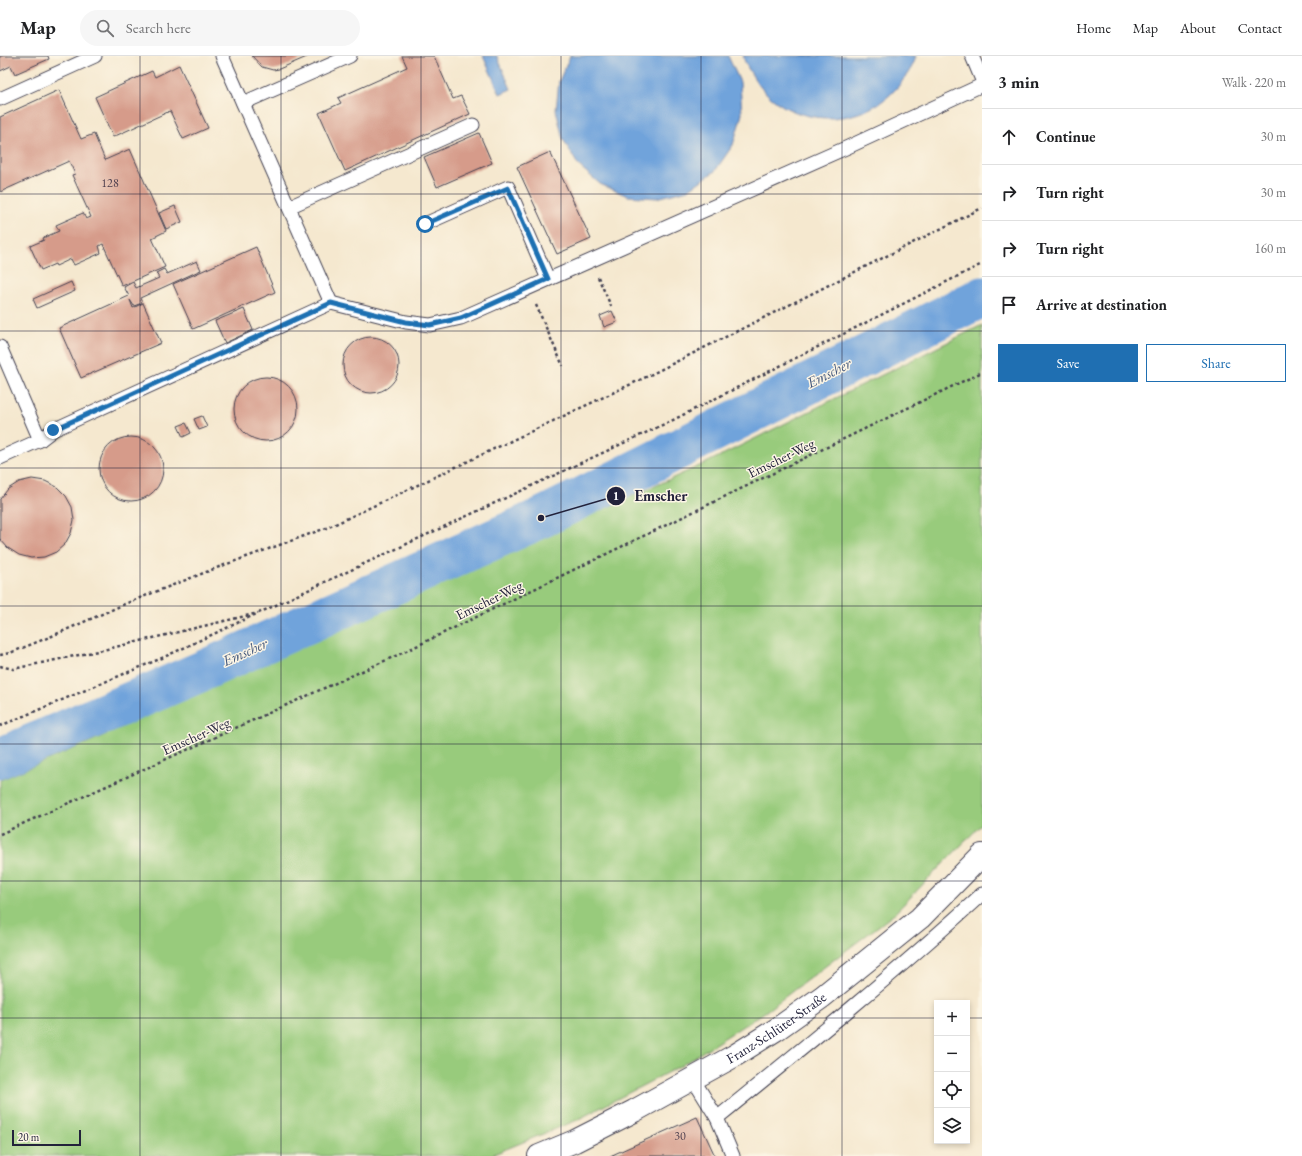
<!DOCTYPE html>
<meta charset="utf-8">
<style>
body{margin:0;font-family:"EB Garamond",serif;background:#f6f6f6;color:#202124}
.controls{position:absolute;right:12px;bottom:12px;display:grid;overflow:hidden;border-radius:0px;box-shadow:0 2px 6px #0003}
.controls button{width:36px;height:36px;display:grid;place-items:center;padding:0;border:0;border-bottom:1px solid #e0e0e0;background:#fff;color:#202124;font:20px sans-serif}
.scale{position:absolute;left:12px;bottom:10px;width:69px;box-sizing:border-box;padding-left:4px;border:2px solid #22223b;border-top:0;font-size:11px;line-height:14px;white-space:nowrap;color:#22223b;-webkit-text-stroke:3px #fcf5e5;paint-order:stroke}
.stop{position:absolute;width:12px;height:12px;margin:-9px;border:3px solid #1f6fb2;border-radius:50%;background:#fff}
.stop.end{background:#1f6fb2;border-color:#fff;box-shadow:0 1px 4px #0008}
.list{margin:0;padding:0;list-style:none}
h2{display:flex;justify-content:space-between;align-items:center;height:52px;margin:0;padding:0 16px;font-size:17px}
h2 small{font-size:13px;font-weight:400;color:#757577}
.list li{display:grid;grid-template-columns:26px 1fr auto;gap:12px;align-items:center;box-sizing:border-box;height:56px;padding:0 16px;border-top:1px solid #e0e0e0}
.list b{display:block;font-size:15px;white-space:nowrap}
.list em{font-size:13px;font-style:normal;color:#757577}
.actions{display:flex;gap:8px;padding:12px 16px}
.actions a{flex:1;padding:9px 0;border:1px solid #1f6fb2;border-radius:0px;text-align:center;font-size:14px;color:#1f6fb2}
.actions .main{background:#1f6fb2;color:#fff}
.icon{flex:none;width:22px;height:22px;fill:none;stroke:currentColor;stroke-width:2;stroke-linecap:round;stroke-linejoin:round}
.map{position:relative;flex:none;width:982px;height:1100px;overflow:hidden}
header{display:flex;align-items:center;gap:24px;box-sizing:border-box;height:56px;padding:0 20px;background:#fff;border-bottom:1px solid #e0e0e0}
header strong{font-size:19px}
nav{display:flex;gap:22px;margin-inline-start:auto;font-size:14px}
.search{width:280px;height:36px;background:#f6f6f6;display:flex;align-items:center;gap:10px;box-sizing:border-box;padding:0 14px;border-radius:22px;color:#757577;font-size:15px}
main{display:flex}
aside{flex:1;background:#fff}
.map>svg:first-child{display:block}
</style>
<header>
<strong>Map</strong>
<div class="search"><svg class="icon" aria-label="search" viewBox="0 0 24 24"><circle cx="10" cy="10" r="6"/><path d="M15 15l6 6"/></svg>Search here</div>
<nav><a>Home</a><a>Map</a><a>About</a><a>Contact</a></nav>
</header>
<main>
<div class="map">
<svg width="982" height="1100" viewBox="0 0 982 1100">
<rect width="100%" height="100%" fill="#fcf5e5"/>
<filter id="ink" filterUnits="userSpaceOnUse"><feTurbulence type="fractalNoise" baseFrequency=".025" numOctaves="2"/><feDisplacementMap in="SourceGraphic" scale="8" xChannelSelector="R" yChannelSelector="G"/><feConvolveMatrix kernelMatrix="1 2 1 2 8 2 1 2 1" color-interpolation-filters="sRGB"/></filter>
<filter id="wash" filterUnits="userSpaceOnUse"><feTurbulence type="fractalNoise" baseFrequency=".012" numOctaves="4" result="noise"/><feDisplacementMap in="SourceGraphic" scale="16" xChannelSelector="R" yChannelSelector="G"/><feGaussianBlur stdDeviation="0.9" result="paint"/><feColorMatrix in="noise" values="0 0 0 0 0 0 0 0 0 0 0 0 0 0 0 0 0 1.4 0 .05"/><feComposite in="paint" operator="in"/></filter>
<g filter="url(#wash)">
<rect width="100%" height="100%" fill="#f5e8cf"/>
<polygon fill="#98cb7b" stroke="#5d765b" points="982,269 982,768 893,859 765,956 682,1009 575,1065 489,1100 0,1100 0,724 87,687 391,548 706,407"/>
<g fill="#6fa3db" stroke="#48628b">
<polygon points="483,0 497,0 511,33 500,38"/>
<polygon points="570,0 728,0 740,26 742,58 733,89 715,115 688,134 657,142 628,140 600,128 578,109 563,83 556,54 559,25"/>
<path d="M 743,0 L 916,0 C 914,9 909,16 903,24 C 868,75 787,75 754,22 C 749,14 745,8 743,0 Z"/>
</g>
<g fill="none" stroke-linecap="round" stroke-linejoin="round">
<polyline stroke="#6fa3db" stroke-width="41" points="0,702 200,616 541,462 982,241"/>
</g>
<g id="blocks">
<g fill="#d69b8a">
<polygon points="0,0 48,0 49,3 15,18 11,10 0,15"/>
<polygon points="252,0 309,0 279,13 273,14 262,11"/>
<polygon points="402,0 434,0 453,43 461,40 470,58 345,115 319,57 341,47 338,42 407,11"/>
<polygon points="179,9 208,72 183,83 170,55 113,81 95,41 152,15 155,21"/>
<polygon points="59,34 81,83 94,78 105,104 130,93 166,175 152,182 165,211 122,230 103,188 99,190 101,197 74,209 71,203 56,210 55,208 41,214 30,190 44,184 43,182 59,175 56,169 83,157 86,163 91,161 72,119 75,118 69,105 0,136 0,61"/>
<polygon points="479,77 492,107 437,131 424,101"/>
<polygon points="550,96 591,183 557,198 517,111"/>
<polygon points="175,150 182,166 166,173 159,157"/>
<polygon points="256,191 275,236 193,273 173,228"/>
<polygon points="197,205 201,214 140,242 142,247 134,250 130,244 133,252 143,247 161,287 81,322 59,272 129,240 124,231 133,226 136,232 159,222 156,217 164,213 167,218"/>
<polygon points="71,226 75,235 37,252 33,243"/>
<polygon points="244,253 253,274 225,287 215,265"/>
<polygon points="612,255 617,266 604,271 600,260"/>
<circle cx="371" cy="309" r="28"/>
<circle cx="266" cy="353" r="32"/>
<polygon points="202,360 207,371 199,374 194,363"/>
<polygon points="186,367 191,377 183,381 178,370"/>
<circle cx="131" cy="413" r="32"/>
<polygon points="32,423 45,425 57,431 66,440 72,451 74,464 71,477 65,488 56,496 44,501 31,502 19,499 8,492 0,483 0,443 8,433 19,426"/>
<polygon points="697,1061 715,1100 610,1100"/>
</g>
</g>
</g>
<g filter="url(#ink)">
<use href="#blocks" fill-opacity="0" stroke="#424051" stroke-width="1"/>
<g fill="none" stroke-linecap="round" stroke-linejoin="round">
<g stroke="#424051" stroke-width="15">
<g id="service">
<polyline points="222,0 331,247"/>
<polyline points="972,0 982,24"/>
<polyline points="0,43 95,0"/>
<polyline points="243,47 350,0"/>
<polyline points="289,151 473,69"/>
<polyline points="425,168 508,131 548,223"/>
<polyline points="0,291 40,384"/>
<polyline points="0,402 40,384 53,374 331,247 406,266 430,269 461,262 848,91 982,29"/>
<polyline points="693,1023 717,1062 733,1100"/>
<path d="M 717,1062 C 807,989 897,916 982,838"/>
</g>
</g>
<g stroke="#424051" stroke-width="24">
<g id="minor">
<path id="s1" d="M 539,1100 L 575,1085 L 634,1055 L 734,1000 L 777,973 L 822,941 L 920,862 L 982,799"/>
</g>
</g>
<g stroke="#424051" stroke-width="2.5" stroke-dasharray="3 3" stroke-linecap="butt">
<polyline points="598,221 611,250"/>
<polyline points="536,249 563,310"/>
<polyline points="0,599 10,597 52,580 127,547 219,511 329,471 644,322 982,152"/>
<polyline points="0,610 13,613 107,593 258,557"/>
<polyline points="0,670 162,602 671,365 982,208"/>
<polyline points="0,778 400,598 982,316"/>
</g>
<use href="#service" stroke="#fff" stroke-width="13"/>
<use href="#minor" stroke="#fff" stroke-width="22"/>
</g>
</g>
<g fill="none" stroke-linecap="round" stroke-linejoin="round" filter="url(#ink)">
<polyline stroke="#1f6fb2" stroke-width="5" points="53,374 331,247 406,266 430,269 461,262 548,223 508,132 425,168"/>
</g>
<path fill="none" stroke="#22223b" stroke-width="1" stroke-opacity="0.55" d="M 140,0 L 140,1100M 281,0 L 281,1100M 421,0 L 421,1100M 561,0 L 561,1100M 701,0 L 701,1100M 842,0 L 842,1100M 0,138 L 982,138M 0,275 L 982,275M 0,412 L 982,412M 0,550 L 982,550M 0,688 L 982,688M 0,825 L 982,825M 0,962 L 937,962M 967,962 L 982,962"/>
<g text-anchor="middle" stroke-width="3" stroke-linejoin="round" paint-order="stroke">
<g font-size="12" fill="#4f404f">
<text x="110" y="131">128</text>
<text x="680" y="1084">30</text>
</g>
<g font-size="14" fill="#22223b" stroke="#fcf5e5">
<text transform="translate(781 402) rotate(-26)" y="5">Emscher-Weg</text>
<text transform="translate(489 544) rotate(-26)" y="5">Emscher-Weg</text>
<text transform="translate(196 680) rotate(-24)" y="5">Emscher-Weg</text>
<text dy="5" stroke="none"><textPath href="#s1" startOffset="270">Franz-Schlüter-Straße</textPath></text>
</g>
<g font-size="15" font-style="italic" fill="#41567b" stroke="#fcf5e5">
<text transform="translate(829 317) rotate(-27)" y="5">Emscher</text>
<text transform="translate(245 596) rotate(-24)" y="5">Emscher</text>
</g>
</g>
<path fill="none" stroke="#22223b" stroke-width="1.5" d="M541 462L616 440"/>
<g fill="#22223b" stroke="#fcf5e5" stroke-width="1.5">
<circle cx="541" cy="462" r="4"/>
<circle cx="616" cy="440" r="10"/>
</g>
<g font-size="12" text-anchor="middle" font-weight="bold" fill="#fff">
<text x="616" y="444">1</text>
</g>
<g font-size="15" text-anchor="middle" font-weight="bold" fill="#22223b" stroke="#fcf5e5" stroke-width="3" stroke-linejoin="round" paint-order="stroke">
<text x="661" y="445">Emscher</text>
</g>
</svg>
<div class="controls">
<button>+</button>
<button>−</button>
<button><svg class="icon" aria-label="locate" viewBox="0 0 24 24"><circle cx="12" cy="12" r="6"/><path d="M12 2v4M12 18v4M2 12h4M18 12h4"/></svg></button>
<button><svg class="icon" aria-label="layers" viewBox="0 0 24 24"><path d="M12 4l9 5-9 5-9-5zM3 14l9 5 9-5"/></svg></button>
</div>
<div class="scale">20 m</div>
<div class="stop" style="left:425px;top:168px"></div>
<div class="stop end" style="left:53px;top:374px"></div>
</div>
<aside>
<h2>3 min<small>Walk · 220 m</small></h2>
<ul class="list">
<li><svg class="icon" aria-label="ahead" viewBox="0 0 24 24"><path d="M12 20V5M6 11l6-6 6 6"/></svg><div><b>Continue</b></div><em>30 m</em></li>
<li><svg class="icon" aria-label="right" viewBox="0 0 24 24"><path d="M7 20v-9h11M14 6l5 5-5 5"/></svg><div><b>Turn right</b></div><em>30 m</em></li>
<li><svg class="icon" aria-label="right" viewBox="0 0 24 24"><path d="M7 20v-9h11M14 6l5 5-5 5"/></svg><div><b>Turn right</b></div><em>160 m</em></li>
<li><svg class="icon" aria-label="arrive" viewBox="0 0 24 24"><path d="M6 21V4h12l-3 4 3 4H6"/></svg><div><b>Arrive at destination</b></div></li>
</ul>
<div class="actions"><a class="main">Save</a><a>Share</a></div>
</aside>
</main>
